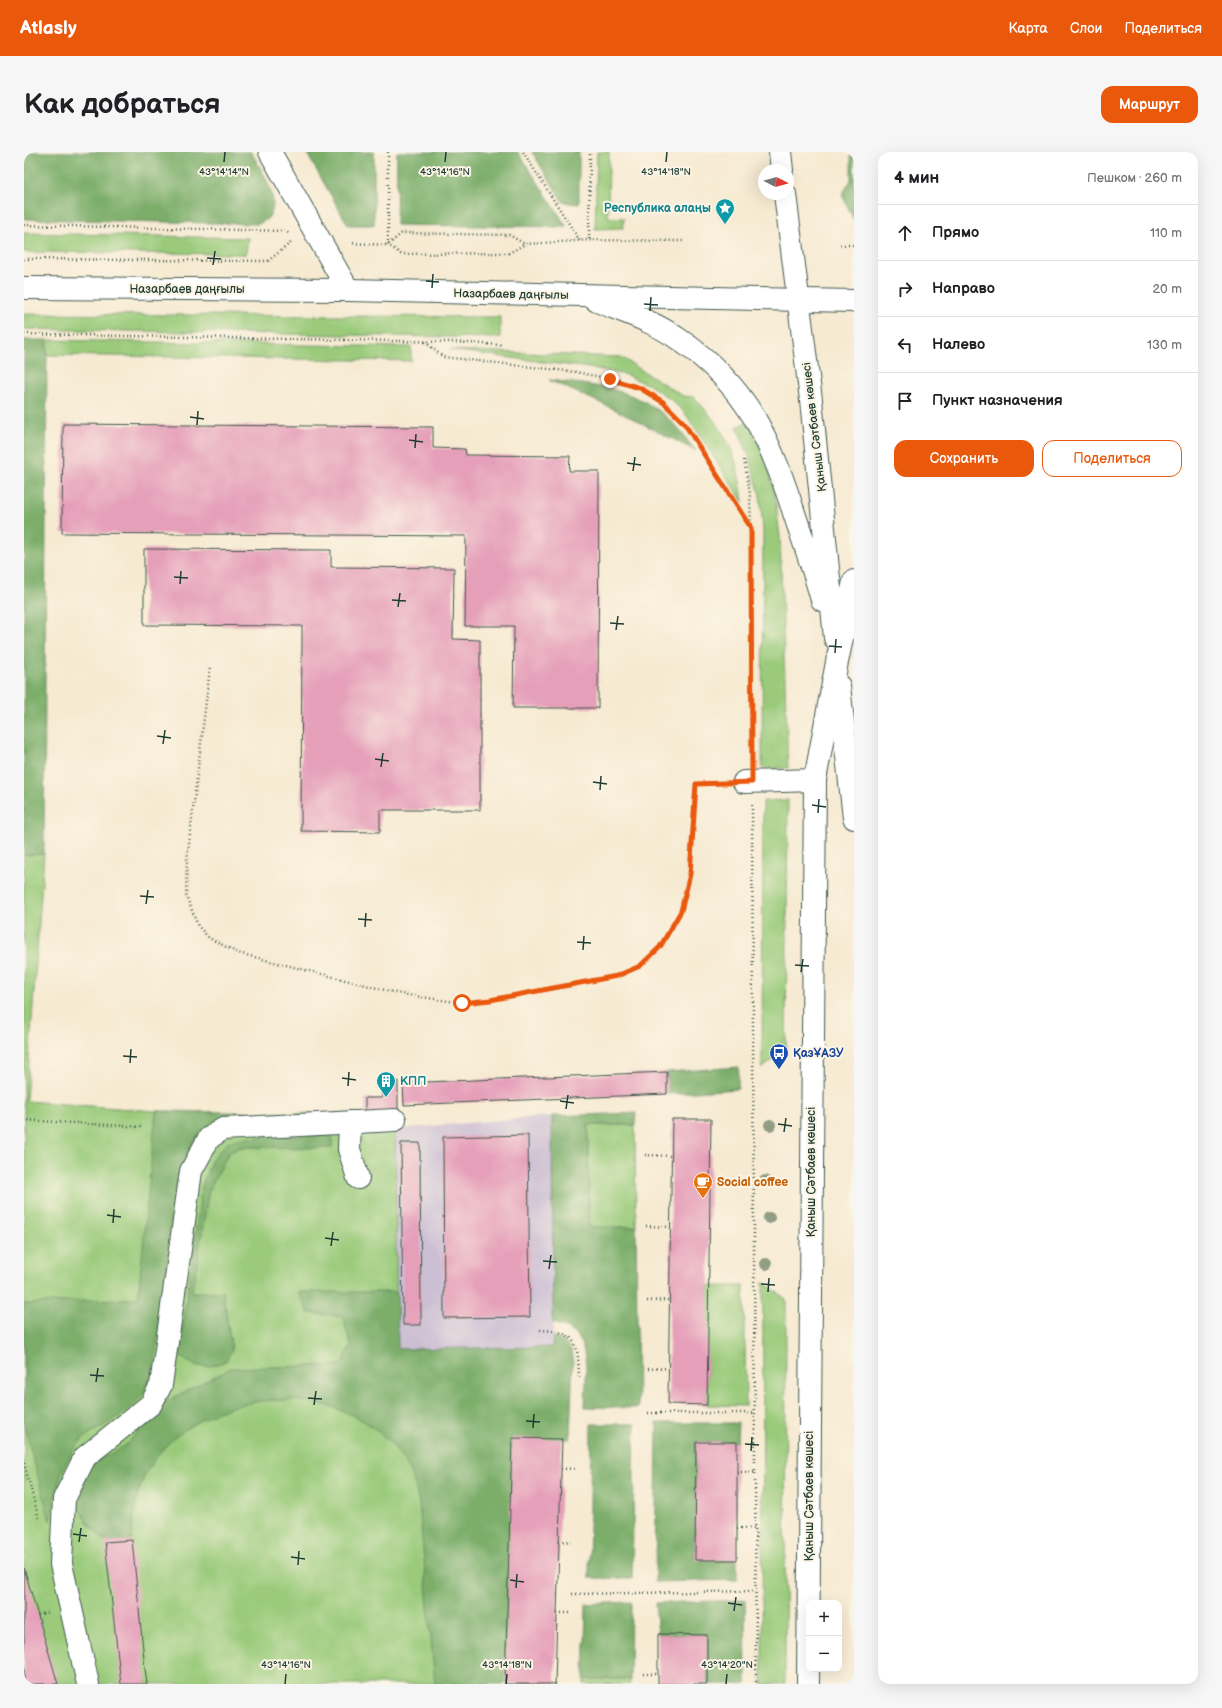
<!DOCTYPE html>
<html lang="ru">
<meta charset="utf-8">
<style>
body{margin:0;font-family:"Balsamiq Sans",sans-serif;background:#f6f6f6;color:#202124}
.controls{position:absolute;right:12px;bottom:12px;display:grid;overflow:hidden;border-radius:8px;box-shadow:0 4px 16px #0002}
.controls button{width:36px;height:36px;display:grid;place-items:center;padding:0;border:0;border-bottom:1px solid #e0e0e0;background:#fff;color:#202124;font:20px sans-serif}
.compass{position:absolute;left:734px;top:12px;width:36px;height:36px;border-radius:50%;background:#fff;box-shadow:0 4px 16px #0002;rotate:96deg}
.stop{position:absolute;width:12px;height:12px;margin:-9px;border:3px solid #ea580c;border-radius:50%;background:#fff}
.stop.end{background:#ea580c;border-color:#fff;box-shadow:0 1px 4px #0008}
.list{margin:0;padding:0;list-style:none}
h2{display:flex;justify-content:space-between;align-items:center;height:52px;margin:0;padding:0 16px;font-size:17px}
h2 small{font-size:13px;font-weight:400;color:#757577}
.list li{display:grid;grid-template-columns:26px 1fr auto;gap:12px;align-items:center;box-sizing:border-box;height:56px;padding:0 16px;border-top:1px solid #e0e0e0}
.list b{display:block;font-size:15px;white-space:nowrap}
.list em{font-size:13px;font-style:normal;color:#757577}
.actions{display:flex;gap:8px;padding:12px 16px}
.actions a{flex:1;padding:9px 0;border:1px solid #ea580c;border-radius:12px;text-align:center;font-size:14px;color:#ea580c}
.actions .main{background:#ea580c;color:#fff}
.icon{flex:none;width:22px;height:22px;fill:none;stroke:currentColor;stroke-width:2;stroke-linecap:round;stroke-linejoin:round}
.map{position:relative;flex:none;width:830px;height:1532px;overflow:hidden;border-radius:12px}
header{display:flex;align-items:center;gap:24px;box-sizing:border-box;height:56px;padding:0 20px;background:#ea580c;color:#fff}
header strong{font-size:19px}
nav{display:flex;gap:22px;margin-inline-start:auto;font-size:14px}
.intro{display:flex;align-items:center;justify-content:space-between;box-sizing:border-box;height:96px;padding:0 24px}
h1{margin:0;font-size:28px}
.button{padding:10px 18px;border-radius:12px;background:#ea580c;color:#fff;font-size:14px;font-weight:700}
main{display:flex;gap:24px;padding:0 24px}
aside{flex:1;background:#fff;border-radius:12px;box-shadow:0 4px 16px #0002}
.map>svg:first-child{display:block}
</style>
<header>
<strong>Atlasly</strong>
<nav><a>Карта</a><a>Слои</a><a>Поделиться</a></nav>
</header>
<div class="intro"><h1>Как добраться</h1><a class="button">Маршрут</a></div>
<main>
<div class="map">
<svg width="830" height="1532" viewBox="0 0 830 1532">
<rect width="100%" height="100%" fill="#fcf5e5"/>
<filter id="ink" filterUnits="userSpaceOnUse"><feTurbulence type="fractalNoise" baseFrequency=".025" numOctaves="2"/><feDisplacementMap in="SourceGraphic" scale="8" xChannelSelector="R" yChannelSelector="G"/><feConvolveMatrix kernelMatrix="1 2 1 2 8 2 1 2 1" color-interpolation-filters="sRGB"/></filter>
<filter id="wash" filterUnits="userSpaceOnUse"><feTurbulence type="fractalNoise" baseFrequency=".012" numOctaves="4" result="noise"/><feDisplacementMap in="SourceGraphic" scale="16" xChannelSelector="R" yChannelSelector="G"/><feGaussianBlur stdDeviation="0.9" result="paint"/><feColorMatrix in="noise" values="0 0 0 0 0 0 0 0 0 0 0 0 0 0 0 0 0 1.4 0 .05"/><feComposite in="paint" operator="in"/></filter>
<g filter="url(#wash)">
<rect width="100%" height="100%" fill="#f6ead2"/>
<polygon fill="#ccbfd4" points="528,964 529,1195 373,1197 371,977"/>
<g fill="#9aca7a" stroke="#5c8457">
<polygon points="573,0 585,0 584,65 600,66 599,76 571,77"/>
<polygon points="0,81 224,86 222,102 0,100"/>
<polygon points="0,162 476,165 476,186 0,177"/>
<polygon points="24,188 387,195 387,209 23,203"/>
<path d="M 426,198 L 597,205 L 659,244 L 670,245 C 704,282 713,300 719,350 L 661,261 L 645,246 L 625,233 L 602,223 L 573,217 Z"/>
<polygon points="724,269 740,303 751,343 756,385 764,616 738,616 739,378 736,343 725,304 713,275"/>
<polygon points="764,648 762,896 738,917 739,649"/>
<polygon points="20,702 2,949 132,959 340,962 371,968 373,1197 463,1532 0,1532 0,703"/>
<polygon points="564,973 611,973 612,1075 565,1076"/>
<polygon points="739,1130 762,1147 761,1532 738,1532"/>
<polygon points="684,1134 720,1134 722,1254 683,1253"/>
<rect x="560" y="1527" width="46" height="5"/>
</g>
<g fill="#7bae6a" stroke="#4d764f">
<path d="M 0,0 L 227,0 C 238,18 267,62 233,72 L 0,67 Z"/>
<polygon points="282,0 350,0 350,73 324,73"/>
<polygon points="373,0 494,0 543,75 372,73"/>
<polygon points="508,0 555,0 555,52 539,50"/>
<polygon points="827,0 830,0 830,68 818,43 827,28"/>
<polygon points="0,188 23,188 20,702 0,703"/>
<path d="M 525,228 C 565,233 607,235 639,262 C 652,272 662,287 672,299 L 590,257 Z"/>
<polygon points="715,915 714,937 643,942 643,920"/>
<path d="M 132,959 L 239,961 C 226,963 208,962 195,967 C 171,977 163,1000 154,1023 L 130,1214 C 120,1250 108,1256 78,1275 C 72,1278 65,1281 60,1286 C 37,1306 32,1341 26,1369 L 0,1273 L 0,1152 L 114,1146 Z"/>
<path d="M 612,961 L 611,973 L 564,973 L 565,1075 L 612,1075 L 614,1256 L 561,1255 C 561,1234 567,1199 551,1182 C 545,1176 537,1174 529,1171 L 528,964 Z"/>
<path d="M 308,983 L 308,996 L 216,995 L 204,1002 L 185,1038 L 168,1140 L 199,1140 L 208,1198 L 202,1209 C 180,1217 175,1217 155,1204 L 178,1034 L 188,1007 L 202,992 L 214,986 Z"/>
<path d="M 274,1140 L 373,1140 L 374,1197 L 528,1195 L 529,1185 C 540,1189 546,1192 549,1204 L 546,1286 L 538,1287 L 481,1532 L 411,1532 L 395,1352 C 392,1336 388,1321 379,1307 C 325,1225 186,1231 130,1308 C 113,1331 109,1360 108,1388 L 81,1390 L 65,1372 L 52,1353 L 66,1313 L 101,1294 L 143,1249 L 206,1216 L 318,1213 L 327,1193 L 319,1165 L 285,1161 Z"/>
<polygon points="633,1271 714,1271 713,1290 672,1290 671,1407 713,1408 713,1428 631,1430"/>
<polygon points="567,1272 611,1272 608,1427 565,1426"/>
<polygon points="721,1448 722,1532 683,1532 683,1483 634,1482 631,1451"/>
<polygon points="607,1450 606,1527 560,1527 562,1452"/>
</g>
<g id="blocks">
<g fill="#e59fb9">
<polygon points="39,272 409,275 409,296 441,297 442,303 546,304 545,319 575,319 574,556 489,556 490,474 441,474 442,384 38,381"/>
<polygon points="120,397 307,398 307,415 430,416 429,487 456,488 456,658 356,658 356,680 277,679 278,474 120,473"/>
<polygon points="643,920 643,942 380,953 379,931"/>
<polygon points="358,929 374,929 374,962 341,962 341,946 358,946"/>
<polygon points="648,967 687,967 683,1253 644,1252"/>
<polygon points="504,983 506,1165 420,1166 419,985"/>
<polygon points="377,991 396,991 397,1173 379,1173"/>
<polygon points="488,1286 538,1287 531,1532 481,1532"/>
<polygon points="672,1290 713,1290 713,1408 671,1408"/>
<polygon points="108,1388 121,1517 123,1532 97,1532 81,1390"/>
<polygon points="0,1416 34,1532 0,1532"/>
<polygon points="634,1482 683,1483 683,1532 634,1532"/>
</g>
</g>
</g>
<g filter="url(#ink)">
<use href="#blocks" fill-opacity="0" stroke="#3f574c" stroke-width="1"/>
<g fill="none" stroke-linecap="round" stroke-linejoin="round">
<g stroke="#3f574c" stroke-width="24">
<g id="minor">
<polyline points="246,0 324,138"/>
<polyline points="720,630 791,628"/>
<polyline points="326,970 325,997 334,1026"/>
<polyline points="64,1532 37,1412 40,1347 61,1305 127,1252 137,1233 167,1019 185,986 199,977 371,968"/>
</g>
</g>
<g stroke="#3f574c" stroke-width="24">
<g id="major">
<polyline points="756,0 758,18"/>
<polyline points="761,42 787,248 811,486"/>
<polyline points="0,136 324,138 830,149"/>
<path d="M 573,149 C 600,160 629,169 653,186 C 726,235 747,290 773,370 C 782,396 791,422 798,448"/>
<polyline points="815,534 830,666"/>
<polyline points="784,1532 791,628 813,510 830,429"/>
</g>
</g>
<g stroke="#3f574c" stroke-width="2.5" stroke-dasharray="1 3" stroke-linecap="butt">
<polyline points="364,0 364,93 377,102 485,101 501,92 565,88 659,89"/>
<polyline points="499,0 556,89"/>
<polyline points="0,73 262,79 264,81"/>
<polyline points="565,87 566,0"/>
<polyline points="325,91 364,93 378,81 485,83 501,92"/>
<polyline points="816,93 830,93"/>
<polyline points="0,107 244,109 269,89"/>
<polyline points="0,182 426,190 477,193"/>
<polyline points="401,190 419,205 552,220 586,227 616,236 639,250 660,271 726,374"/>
<polyline points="720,308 726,341 727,376 728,608"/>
<polyline points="186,516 163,708 162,743 174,774 185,786 214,801 377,842 438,851 466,848 593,824 616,814 636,795 657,759 666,722 672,632 698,631"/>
<polyline points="728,653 732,1532"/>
<polyline points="0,968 119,975"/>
<polyline points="621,1003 648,1004"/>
<polyline points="622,1074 646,1075"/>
<polyline points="623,1149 646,1148"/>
<path d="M 516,1178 C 554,1179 554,1192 555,1226"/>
<polyline points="624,1217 645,1216"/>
<polyline points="624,1261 731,1261"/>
<polyline points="0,1311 15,1367"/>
<polyline points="537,1317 553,1316"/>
<polyline points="713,1320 731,1320"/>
<polyline points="713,1376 731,1376"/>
<polyline points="535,1389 550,1390"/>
<polyline points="548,1442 731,1439"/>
<polyline points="533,1461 547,1461"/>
<polyline points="14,1463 25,1460"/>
<polyline points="619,1522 634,1522"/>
<polyline points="531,1532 532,1532"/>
</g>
<use href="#minor" stroke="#fff" stroke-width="22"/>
<use href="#major" stroke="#fff" stroke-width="22"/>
</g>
<g fill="#919e85">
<circle cx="746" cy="973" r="6"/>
<circle cx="741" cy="1029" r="6"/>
<circle cx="745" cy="1066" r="6"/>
<circle cx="742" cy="1112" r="6"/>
</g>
</g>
<g fill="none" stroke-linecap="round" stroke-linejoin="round" filter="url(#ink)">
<polyline stroke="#ea580c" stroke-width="5" points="438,851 466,848 593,824 616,814 636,795 657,759 666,722 672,632 728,630 727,376 660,271 639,250 616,236 586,227"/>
</g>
<path fill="none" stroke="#1f3d34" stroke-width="1.5" d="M 200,10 L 201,0M 421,10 L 422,0M 642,10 L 643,0M 183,106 L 197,107M 189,113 L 191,99M 402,129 L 415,130M 408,136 L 409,122M 620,152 L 634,153M 626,159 L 627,145M 166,265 L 180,267M 173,273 L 174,259M 385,288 L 399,290M 391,296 L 392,282M 603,311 L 617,313M 609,319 L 611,305M 150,425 L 164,426M 156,432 L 157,419M 368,448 L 382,449M 374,455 L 376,441M 586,471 L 600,472M 592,478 L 594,464M 805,494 L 818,495M 811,501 L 812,487M 133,584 L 147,586M 139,592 L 141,578M 351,607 L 365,609M 357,615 L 359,601M 569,630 L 583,632M 576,638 L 577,624M 788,653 L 802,655M 794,661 L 795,647M 116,744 L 130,745M 122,752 L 124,738M 334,767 L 348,768M 341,775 L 342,761M 553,790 L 567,791M 559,798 L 560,784M 771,813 L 785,814M 777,820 L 779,807M 99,904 L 113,905M 106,911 L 107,897M 318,926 L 332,928M 324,934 L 325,920M 536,949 L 550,951M 542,957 L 544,943M 754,972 L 768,974M 760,980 L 762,966M 83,1063 L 97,1065M 89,1071 L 90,1057M 301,1086 L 315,1088M 307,1094 L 309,1080M 519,1109 L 533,1110M 525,1117 L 527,1103M 737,1132 L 751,1133M 744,1140 L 745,1126M 66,1223 L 80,1224M 72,1230 L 74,1216M 284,1246 L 298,1247M 290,1253 L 292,1239M 502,1269 L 516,1270M 509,1276 L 510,1262M 721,1292 L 735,1293M 727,1299 L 728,1285M 49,1382 L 63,1384M 55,1390 L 57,1376M 267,1405 L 281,1407M 274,1413 L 275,1399M 486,1428 L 500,1430M 492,1436 L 493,1422M 704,1451 L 718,1453M 710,1459 L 712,1445M 261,1532 L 262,1522M 482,1532 L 483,1522M 702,1532 L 703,1522"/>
<defs>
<g id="sight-pin" transform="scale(1)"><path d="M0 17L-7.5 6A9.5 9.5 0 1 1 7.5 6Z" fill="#0f9aa8" stroke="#fcf5e5"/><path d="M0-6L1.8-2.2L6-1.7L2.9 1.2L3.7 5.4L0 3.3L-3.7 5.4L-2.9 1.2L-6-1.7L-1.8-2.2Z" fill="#fff"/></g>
<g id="bus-pin" transform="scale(1)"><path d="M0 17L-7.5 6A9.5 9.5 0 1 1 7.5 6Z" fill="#1a4fb4" stroke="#fcf5e5"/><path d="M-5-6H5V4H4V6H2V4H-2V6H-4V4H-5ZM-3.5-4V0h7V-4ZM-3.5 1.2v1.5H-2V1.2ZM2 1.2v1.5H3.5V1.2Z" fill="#fff"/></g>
<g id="building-pin" transform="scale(1)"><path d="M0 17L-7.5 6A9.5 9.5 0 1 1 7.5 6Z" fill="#0f9aa8" stroke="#fcf5e5"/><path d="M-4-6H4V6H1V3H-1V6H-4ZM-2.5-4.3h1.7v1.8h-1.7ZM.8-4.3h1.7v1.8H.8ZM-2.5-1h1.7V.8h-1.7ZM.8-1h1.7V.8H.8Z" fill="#fff"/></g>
<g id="cafe-pin" transform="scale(1)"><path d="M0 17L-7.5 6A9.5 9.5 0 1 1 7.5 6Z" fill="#e8710a" stroke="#fcf5e5"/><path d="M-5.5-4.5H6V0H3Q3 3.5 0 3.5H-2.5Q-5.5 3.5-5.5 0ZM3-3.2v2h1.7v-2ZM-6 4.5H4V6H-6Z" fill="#fff"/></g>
</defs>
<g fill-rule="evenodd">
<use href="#sight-pin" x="701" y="56"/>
<use href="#bus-pin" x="755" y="901"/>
<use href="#building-pin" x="362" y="929"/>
<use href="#cafe-pin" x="679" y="1030"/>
</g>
<g text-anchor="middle" stroke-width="4" stroke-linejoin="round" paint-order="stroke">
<g font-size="12" font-weight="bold" fill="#0d838f" stroke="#fcf5e5" text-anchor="end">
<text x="687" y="60">Республика алаңы</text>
<text x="376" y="933" text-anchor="start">КПП</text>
</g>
<g font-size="12" fill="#1f3d34" stroke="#fcf5e5">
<text x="163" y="141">Назарбаев даңғылы</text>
<text transform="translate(487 142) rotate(1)" y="4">Назарбаев даңғылы</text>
<text transform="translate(790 275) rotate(-97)" y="4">Қаныш Сәтбаев көшесі</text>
<text transform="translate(787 1020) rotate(-90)" y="4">Қаныш Сәтбаев көшесі</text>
<text transform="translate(785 1344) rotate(-90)" y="4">Қаныш Сәтбаев көшесі</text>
</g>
<g font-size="12" font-weight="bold" fill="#164399" stroke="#fcf5e5" text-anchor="start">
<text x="769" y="905">ҚазҰАЗУ</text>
</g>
<g font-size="12" font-weight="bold" fill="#c56008" stroke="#fcf5e5" text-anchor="start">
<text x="693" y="1034">Social coffee</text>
</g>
</g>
<g font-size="10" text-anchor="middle" fill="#1f3d34" stroke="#fcf5e5" stroke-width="4" stroke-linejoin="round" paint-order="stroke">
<text x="200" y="23">43°14'14"N</text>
<text x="421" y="23">43°14'16"N</text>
<text x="642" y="23">43°14'18"N</text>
<text x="262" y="1516">43°14'16"N</text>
<text x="483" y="1516">43°14'18"N</text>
<text x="703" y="1516">43°14'20"N</text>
</g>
</svg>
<div class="controls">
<button>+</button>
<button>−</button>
</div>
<svg class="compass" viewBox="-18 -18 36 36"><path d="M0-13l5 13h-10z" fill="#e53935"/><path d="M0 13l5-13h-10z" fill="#757577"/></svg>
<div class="stop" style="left:438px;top:851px"></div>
<div class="stop end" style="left:586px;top:227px"></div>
</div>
<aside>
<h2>4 мин<small>Пешком · 260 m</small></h2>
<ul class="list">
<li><svg class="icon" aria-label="ahead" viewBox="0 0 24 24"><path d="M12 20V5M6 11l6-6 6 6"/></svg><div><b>Прямо</b></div><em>110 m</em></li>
<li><svg class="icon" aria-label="right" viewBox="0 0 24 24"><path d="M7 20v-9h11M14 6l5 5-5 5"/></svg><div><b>Направо</b></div><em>20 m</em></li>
<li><svg class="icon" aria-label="left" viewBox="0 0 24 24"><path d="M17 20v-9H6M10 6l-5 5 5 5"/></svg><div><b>Налево</b></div><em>130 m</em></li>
<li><svg class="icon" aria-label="arrive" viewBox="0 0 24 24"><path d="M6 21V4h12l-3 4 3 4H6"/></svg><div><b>Пункт назначения</b></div></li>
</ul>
<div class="actions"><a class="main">Сохранить</a><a>Поделиться</a></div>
</aside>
</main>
